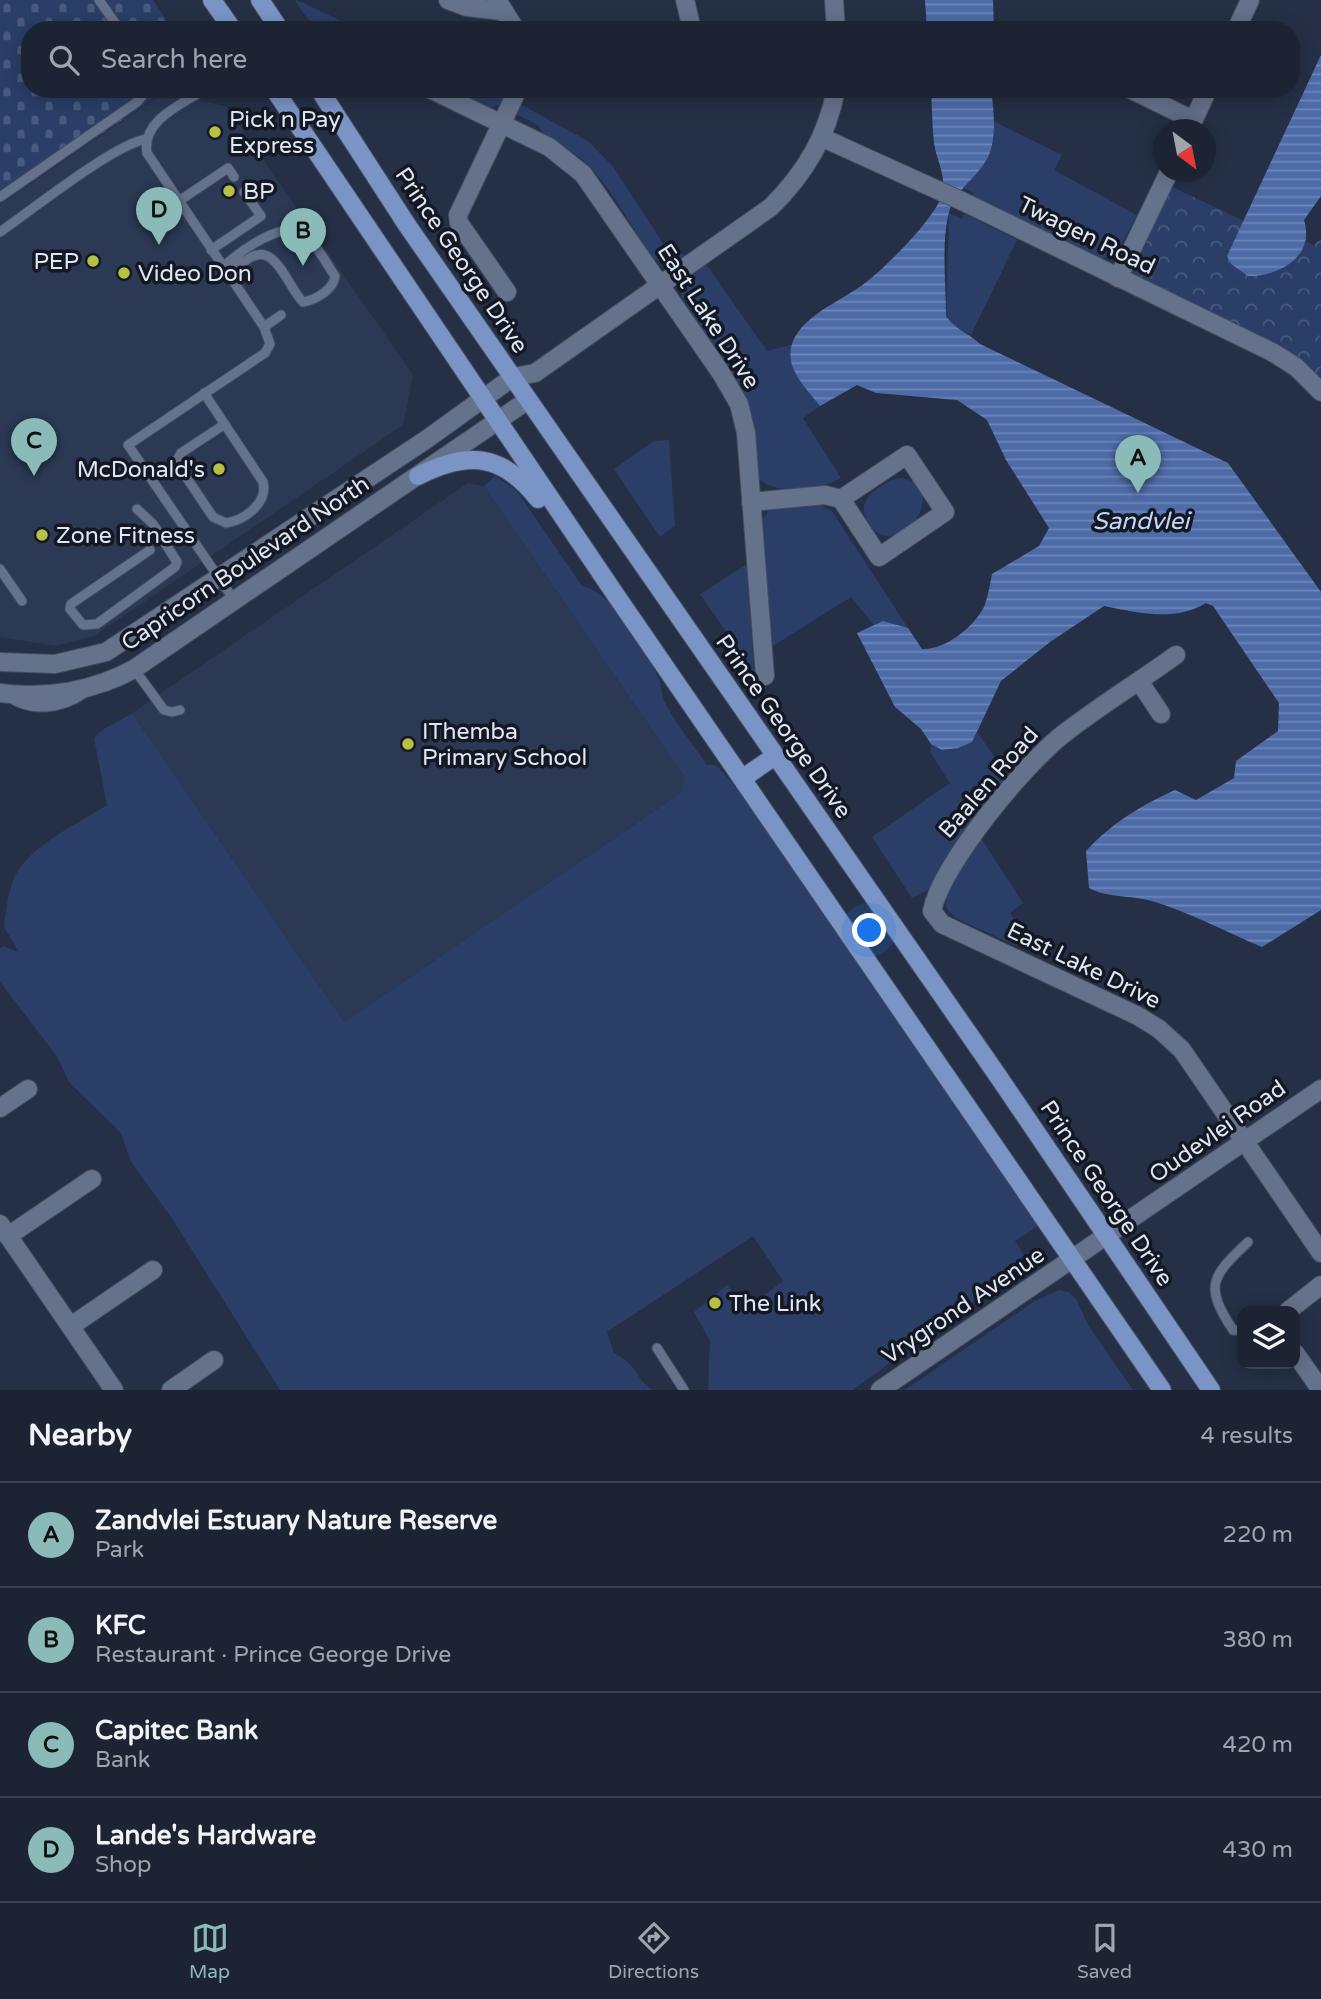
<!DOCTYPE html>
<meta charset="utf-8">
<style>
body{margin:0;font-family:"Varela Round",sans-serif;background:#293040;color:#f1f3f6}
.controls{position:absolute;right:21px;bottom:21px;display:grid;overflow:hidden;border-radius:14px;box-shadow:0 4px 18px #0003}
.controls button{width:63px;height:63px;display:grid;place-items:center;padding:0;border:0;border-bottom:2px solid #3a414f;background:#1c2434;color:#f1f3f6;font:35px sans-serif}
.compass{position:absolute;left:1153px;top:119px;width:63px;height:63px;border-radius:50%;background:#1c2434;box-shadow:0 4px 18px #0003;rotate:148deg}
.you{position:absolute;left:870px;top:931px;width:24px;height:24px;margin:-18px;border:5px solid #fff;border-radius:50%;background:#1a73e8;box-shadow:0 0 0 10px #1a73e833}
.badge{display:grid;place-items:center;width:46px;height:46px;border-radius:50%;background:#8bbbb9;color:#111;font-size:23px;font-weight:700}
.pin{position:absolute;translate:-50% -58px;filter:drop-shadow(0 2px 4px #0008)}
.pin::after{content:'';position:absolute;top:37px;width:24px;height:21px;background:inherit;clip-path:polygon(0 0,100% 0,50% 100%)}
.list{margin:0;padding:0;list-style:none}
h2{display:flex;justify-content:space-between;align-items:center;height:91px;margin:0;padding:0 28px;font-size:30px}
h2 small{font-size:23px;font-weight:400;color:#a0a4ac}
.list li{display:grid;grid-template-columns:46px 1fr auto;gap:21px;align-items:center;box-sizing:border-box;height:105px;padding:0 28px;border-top:2px solid #3a414f}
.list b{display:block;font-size:26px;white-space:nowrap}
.list p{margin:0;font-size:23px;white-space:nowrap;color:#a0a4ac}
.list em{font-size:23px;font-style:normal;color:#a0a4ac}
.icon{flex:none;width:38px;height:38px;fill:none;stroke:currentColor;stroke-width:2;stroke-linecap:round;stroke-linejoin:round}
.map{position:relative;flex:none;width:1321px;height:1390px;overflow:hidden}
.search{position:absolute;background:#1c2434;box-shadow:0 4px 18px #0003;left:21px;right:21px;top:21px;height:77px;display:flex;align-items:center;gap:18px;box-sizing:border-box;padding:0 24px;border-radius:28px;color:#a0a4ac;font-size:26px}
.sheet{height:511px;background:#1c2434}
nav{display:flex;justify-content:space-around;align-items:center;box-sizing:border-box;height:98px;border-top:2px solid #3a414f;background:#1c2434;font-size:19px;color:#a0a4ac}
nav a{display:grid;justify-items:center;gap:4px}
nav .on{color:#8bbbb9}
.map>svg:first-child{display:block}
</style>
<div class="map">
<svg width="1321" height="1390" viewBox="0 0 1321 1390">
<defs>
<pattern id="cemetery-stones" width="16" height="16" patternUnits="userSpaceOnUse" patternTransform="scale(1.75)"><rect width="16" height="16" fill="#2a3e67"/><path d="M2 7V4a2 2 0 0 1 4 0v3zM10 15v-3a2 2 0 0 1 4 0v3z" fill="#485a7d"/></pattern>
<pattern id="park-crowns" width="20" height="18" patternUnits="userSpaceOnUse" patternTransform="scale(1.75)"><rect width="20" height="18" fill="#2a3e67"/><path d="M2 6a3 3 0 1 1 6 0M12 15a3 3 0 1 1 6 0" fill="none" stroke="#485a7d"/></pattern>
<pattern id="water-rules" width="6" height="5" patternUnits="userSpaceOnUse" patternTransform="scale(1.75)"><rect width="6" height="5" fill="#4d6ba7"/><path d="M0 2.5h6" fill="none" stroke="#6f87b8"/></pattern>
</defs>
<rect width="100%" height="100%" fill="#253046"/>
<g fill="#2b3954">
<polygon points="169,89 193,89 201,101 226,106 413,375 403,425 94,636 56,646 0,637 0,205"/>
<polygon points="468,483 484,486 684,776 681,793 344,1022 132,713"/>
</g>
<g fill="#2a3e67">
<path d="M 295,0 L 297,0 L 361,30 C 320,30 318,37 295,0 Z"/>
<polygon points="446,89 488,89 504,97 500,105 488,108"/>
<path d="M 518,103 L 588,141 L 614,168 L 664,245 L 687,256 L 668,264 L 653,259 C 632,227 612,188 584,161 C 571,149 544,141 538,125 L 516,114 Z"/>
<polygon points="993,121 1062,155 1054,170 1137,215 1116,255 1101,259 972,199 974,193 963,188 986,162"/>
<polygon points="949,213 962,219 964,214 1017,240 971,335 951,325 946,316"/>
<path d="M 706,264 L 767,351 L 794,344 C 789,370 804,385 820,406 L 803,418 L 841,478 C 823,489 774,497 759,478 L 744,396 L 681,295 L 684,281 Z"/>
<polygon points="669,440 675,526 660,537 614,469 654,441"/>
<path d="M 495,476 L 517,491 L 582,586 C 615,594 647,649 659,680 C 662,687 661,695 664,701 C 675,723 693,744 707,765 L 716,765 L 754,807 L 1040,1225 L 1015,1241 L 1028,1261 L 853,1390 L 708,1390 L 710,1341 L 694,1312 L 727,1285 L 747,1308 L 783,1281 L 753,1236 L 607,1332 L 614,1353 C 638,1365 633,1375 652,1390 L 280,1390 L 171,1217 L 131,1162 L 121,1133 L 69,1082 L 56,1055 L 0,982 L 0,949 L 3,946 L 19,952 L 4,927 C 6,910 8,890 16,874 C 33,844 79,823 107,805 L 94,738 C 104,726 119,722 132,713 L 344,1022 L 681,793 L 684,776 L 484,486 Z"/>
<path d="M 897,478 C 946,479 916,544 882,535 C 875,533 871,527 867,520 C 855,499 879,486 897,478 Z"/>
<polygon points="819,504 832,511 908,628 883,621 874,625 851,597 771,647 763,519 770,509"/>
<polygon points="747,564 754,672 700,594"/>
<polygon points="977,732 1010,779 962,836 930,889 912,898 872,837 950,783 930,752 931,744 942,750 972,742"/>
<polygon points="981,838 1023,903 1010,913 1024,934 1023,941 1016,946 954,917 946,907 947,893 957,872"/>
<polygon points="1059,1290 1069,1292 1076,1299 1088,1325 1133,1390 905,1390 1033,1302"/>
</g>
<polygon fill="url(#cemetery-stones)" points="0,0 153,0 173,30 30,30 30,89 167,89 0,204"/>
<polygon fill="url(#park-crowns)" points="1321,55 1321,196 1304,220 1307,242 1313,245 1321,239 1321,392 1314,383 1118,278 1164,183 1244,221"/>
<g fill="url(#water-rules)">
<polygon points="925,0 993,0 994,30 927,30"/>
<path d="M 1321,55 L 1321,196 L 1304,220 C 1315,256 1281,276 1248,276 L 1231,264 L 1227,256 Z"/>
<path d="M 931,89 L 991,89 C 994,111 998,145 984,164 C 973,180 955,192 949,212 C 941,244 946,283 946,316 C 954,329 969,333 980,344 L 1228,463 L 1321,592 L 1321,910 L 1262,947 C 1226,932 1189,912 1152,901 C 1130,895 1108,898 1089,888 L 1086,851 C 1112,823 1140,806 1175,790 L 1196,800 L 1234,778 L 1236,761 L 1278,731 L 1279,703 L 1213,606 L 1206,603 C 1175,622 1139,613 1104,606 L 1050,642 L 1001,681 L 972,742 L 958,748 L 942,750 L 931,744 L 921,729 L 895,707 L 857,633 L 883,621 L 908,628 L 922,649 C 945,650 973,628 984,607 C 988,597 990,584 992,574 L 1039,546 L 1049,528 L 1006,460 L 987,420 L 957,400 L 876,393 L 857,385 L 820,406 C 810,393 794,377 791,361 C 785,321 840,303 865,283 C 887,266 928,225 940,200 C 949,179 937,163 934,143 C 932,125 932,107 931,89 Z"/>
</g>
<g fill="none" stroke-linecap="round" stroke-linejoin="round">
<g stroke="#444e60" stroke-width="11">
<g id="service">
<polyline points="99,0 120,30"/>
<path d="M 205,89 C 183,104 141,120 147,153 L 264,327 L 270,344 L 265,353 L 128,445 L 234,600"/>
<polyline points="0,197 137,102 148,89"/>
<polyline points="179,201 228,168 234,177"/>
<path d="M 0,232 C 32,210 113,145 146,139"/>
<polyline points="211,250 261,216 244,192"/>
<path d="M 223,267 C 238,253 285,217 305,235 C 317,245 326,263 335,276 C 334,289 316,300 303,302 C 290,290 278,250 257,255 C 247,257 236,268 227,273"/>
<polyline points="264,327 281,315"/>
<path d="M 204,393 L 263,482 C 268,503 245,520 226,523 L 213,517 L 176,462 L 181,453 L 225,424"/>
<polyline points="137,509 153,524 177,562 175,567 97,624 83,625 70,609 71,604 150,550"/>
<polyline points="0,569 22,601"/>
<polyline points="134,669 164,710 172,712 180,710"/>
<path d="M 8,696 C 30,713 61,709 83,694"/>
<path d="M 1242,1331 L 1233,1330 C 1204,1286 1211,1277 1248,1242"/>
<polyline points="657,1348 684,1390"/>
</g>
</g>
<g stroke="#444e60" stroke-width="20">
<g id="minor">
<polyline points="448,0 467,7 502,11"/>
<polyline points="497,0 516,30"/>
<polyline points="685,0 692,30"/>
<polyline points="834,0 836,30"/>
<polyline points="1236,30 1250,0"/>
<polyline points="430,89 549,147 583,174 721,373 739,404 746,433 765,676"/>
<polyline points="1130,89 1193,120"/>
<polyline points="1189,130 1208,89"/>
<polyline points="823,138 964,202 1272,352 1296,367 1321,392"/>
<polyline points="1118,278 1169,172"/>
<polyline points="507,292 459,223 458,215 518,89"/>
<path d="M 513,377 L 535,373 L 771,207 C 805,173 827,137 836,89"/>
<polyline points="751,502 825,495 841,499 879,557 945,512 907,455 841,499"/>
<path d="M 1176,655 C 1140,681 1101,705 1066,732 C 1027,761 942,863 932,911 L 942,924 L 1138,1016 L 1159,1029 L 1182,1050 L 1321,1253"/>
<polyline points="1139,681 1161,714"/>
<polyline points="0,1108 28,1089"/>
<polyline points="0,1224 114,1390"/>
<polyline points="8,1236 92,1179"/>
<polyline points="1288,1311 1321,1285"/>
<polyline points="71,1326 153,1270"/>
<polyline points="1295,1353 1321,1390"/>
<polyline points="171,1390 214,1360"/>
<polyline points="880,1390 1321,1089"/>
</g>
</g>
<g stroke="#444e60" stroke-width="20">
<g id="tertiary">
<polyline points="0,662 55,664 106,652 427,439 513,377"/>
<path d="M 0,693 C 46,699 94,691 134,669 L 528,400"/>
</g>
</g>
<g stroke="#444e60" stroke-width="20">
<g id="primary">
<polyline points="212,0 233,30"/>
<polyline points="260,0 280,30"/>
<polyline points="274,89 613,591 1162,1390"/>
<polyline points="319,89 407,225 998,1076 1211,1390"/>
<path d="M 418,476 C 468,451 502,453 538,499"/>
<polyline points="743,778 775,756"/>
</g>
</g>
<use href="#service" stroke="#65728b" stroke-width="9"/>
<use href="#minor" stroke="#65728b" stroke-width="18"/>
<use href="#tertiary" stroke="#65728b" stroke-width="18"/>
<use href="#primary" stroke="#7a94c6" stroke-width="18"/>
</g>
<g fill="#b8c147" stroke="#131822" stroke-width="2.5">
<circle cx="215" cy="132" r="7"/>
<circle cx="229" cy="191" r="7"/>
<circle cx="93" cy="261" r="7"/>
<circle cx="124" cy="273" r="7"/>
<circle cx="219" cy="469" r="7"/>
<circle cx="42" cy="535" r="7"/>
<circle cx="408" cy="744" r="7"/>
<circle cx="715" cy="1303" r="7"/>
</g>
<g text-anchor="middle" stroke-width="7" stroke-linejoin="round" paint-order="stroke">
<g font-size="23" fill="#dfe7f5" stroke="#131822" text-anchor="start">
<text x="229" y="127">Pick n Pay<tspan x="229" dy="26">Express</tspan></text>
<text x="243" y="199">BP</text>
<text x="79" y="269" text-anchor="end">PEP</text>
<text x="138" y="281">Video Don</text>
<text x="205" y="477" text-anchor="end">McDonald's</text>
<text x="56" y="543">Zone Fitness</text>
<text x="422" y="739">IThemba<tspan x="422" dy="26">Primary School</tspan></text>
<text x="729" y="1311">The Link</text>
</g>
<g font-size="23" fill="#dfe7f5" stroke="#131822">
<text transform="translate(1087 235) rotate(26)" y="8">Twagen Road</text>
<text transform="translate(462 260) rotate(56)" y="8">Prince George Drive</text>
<text transform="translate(709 316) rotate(57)" y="8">East Lake Drive</text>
<text transform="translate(245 563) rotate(-34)" y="8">Capricorn Boulevard North</text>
<text transform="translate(784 726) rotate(55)" y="8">Prince George Drive</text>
<text transform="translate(988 782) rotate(-49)" y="8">Baalen Road</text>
<text transform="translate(1084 965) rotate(26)" y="8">East Lake Drive</text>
<text transform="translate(1217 1131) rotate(-35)" y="8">Oudevlei Road</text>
<text transform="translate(1107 1193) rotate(56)" y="8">Prince George Drive</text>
<text transform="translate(963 1305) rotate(-34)" y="8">Vrygrond Avenue</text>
</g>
<g font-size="24" font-style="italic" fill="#c4d6f9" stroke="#131822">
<text x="1141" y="529">Sandvlei</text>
</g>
</g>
</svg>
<div class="controls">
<button><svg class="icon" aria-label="layers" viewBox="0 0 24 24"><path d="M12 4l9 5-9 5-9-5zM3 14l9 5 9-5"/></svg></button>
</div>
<svg class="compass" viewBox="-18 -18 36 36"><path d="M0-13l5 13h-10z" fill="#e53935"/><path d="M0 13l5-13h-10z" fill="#a0a4ac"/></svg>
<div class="you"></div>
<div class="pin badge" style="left:1138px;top:493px">A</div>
<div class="pin badge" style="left:303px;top:266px">B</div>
<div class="pin badge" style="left:34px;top:476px">C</div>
<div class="pin badge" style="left:159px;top:245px">D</div>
<div class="search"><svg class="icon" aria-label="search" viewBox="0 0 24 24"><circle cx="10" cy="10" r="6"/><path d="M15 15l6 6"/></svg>Search here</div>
</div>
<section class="sheet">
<h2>Nearby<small>4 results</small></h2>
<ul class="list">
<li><span class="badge">A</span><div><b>Zandvlei Estuary Nature Reserve</b><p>Park</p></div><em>220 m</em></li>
<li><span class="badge">B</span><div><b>KFC</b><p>Restaurant · Prince George Drive</p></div><em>380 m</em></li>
<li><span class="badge">C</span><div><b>Capitec Bank</b><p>Bank</p></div><em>420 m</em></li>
<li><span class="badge">D</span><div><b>Lande's Hardware</b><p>Shop</p></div><em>430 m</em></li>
</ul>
</section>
<nav>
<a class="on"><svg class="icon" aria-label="map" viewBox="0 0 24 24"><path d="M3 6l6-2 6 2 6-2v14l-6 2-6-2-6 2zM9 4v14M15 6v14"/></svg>Map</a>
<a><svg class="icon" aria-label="directions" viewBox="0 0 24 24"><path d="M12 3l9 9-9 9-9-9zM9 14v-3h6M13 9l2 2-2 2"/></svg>Directions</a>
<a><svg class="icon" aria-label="saved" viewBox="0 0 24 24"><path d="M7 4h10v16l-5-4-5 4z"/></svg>Saved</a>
</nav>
